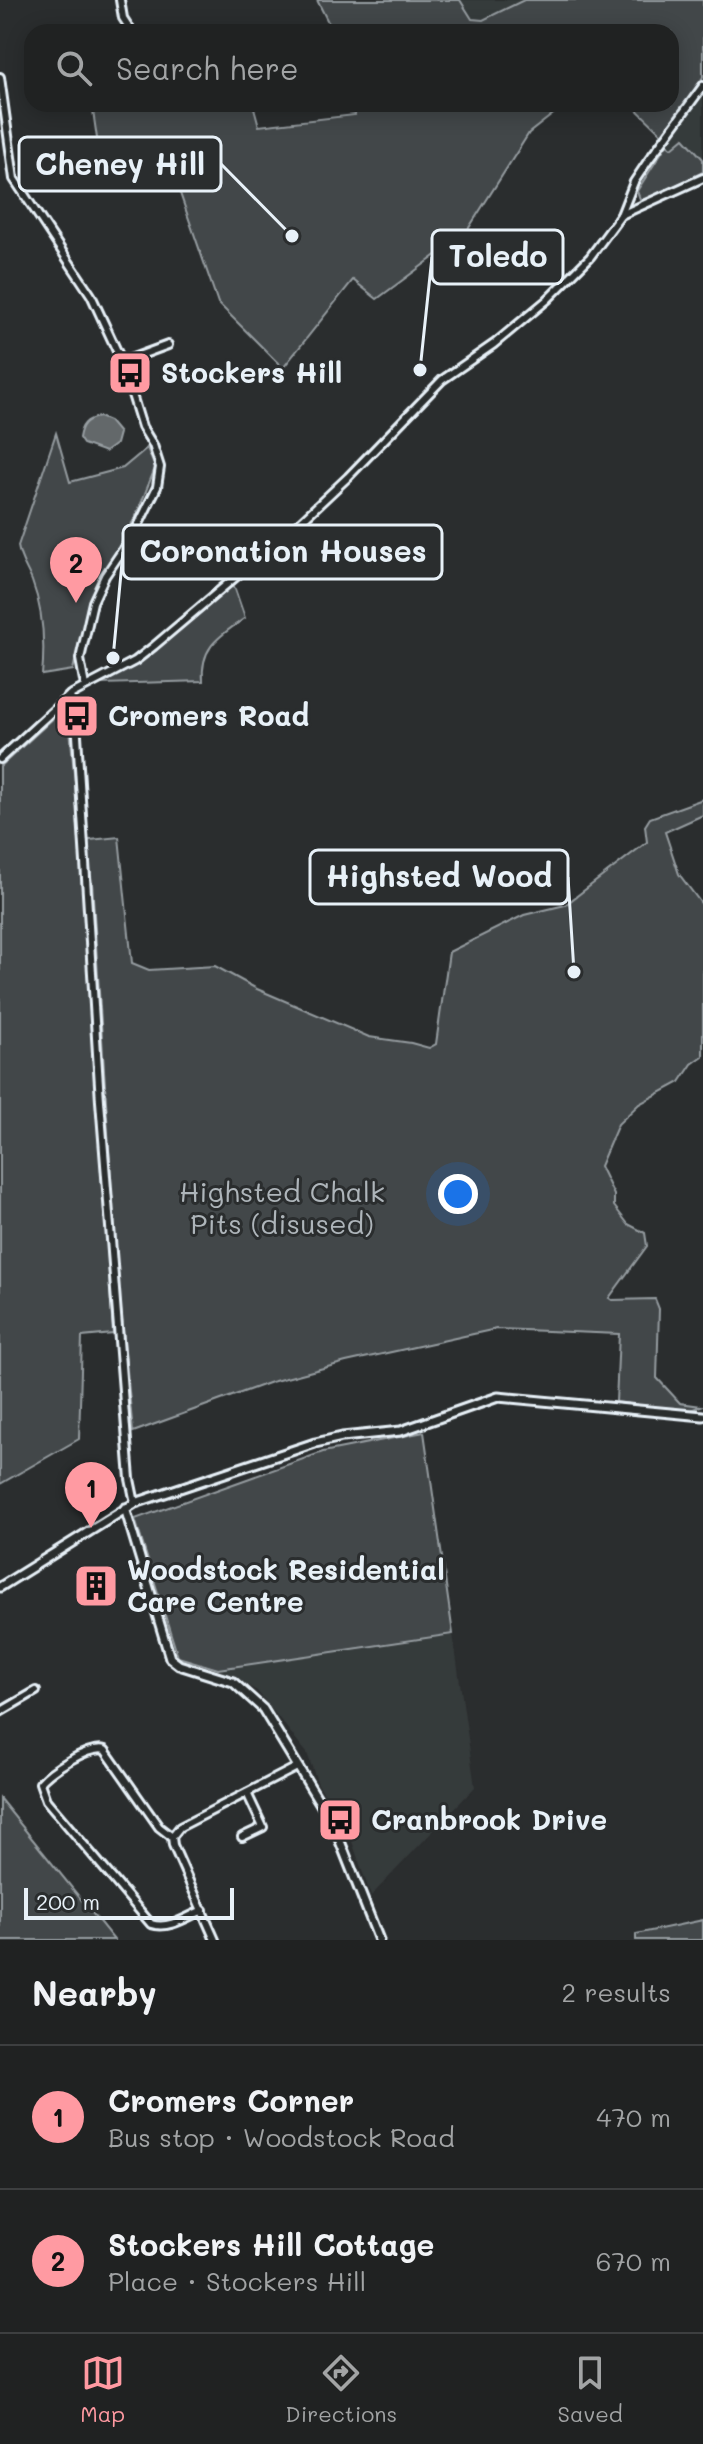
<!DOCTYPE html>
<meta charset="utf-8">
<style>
body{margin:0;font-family:Mali,sans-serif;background:#282a2a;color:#f1f3f6}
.scale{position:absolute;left:24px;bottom:20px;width:210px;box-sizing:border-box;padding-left:8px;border:4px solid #e8f1f8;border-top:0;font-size:22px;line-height:28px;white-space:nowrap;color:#e8f1f8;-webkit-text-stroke:6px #2a2d2e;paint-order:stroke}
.you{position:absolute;left:458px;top:1194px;width:28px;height:28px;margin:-20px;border:6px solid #fff;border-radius:50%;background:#1a73e8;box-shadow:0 0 0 12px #1a73e833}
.badge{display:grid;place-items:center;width:52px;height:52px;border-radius:50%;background:#ff9aa2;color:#111;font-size:26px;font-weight:700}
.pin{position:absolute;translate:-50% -66px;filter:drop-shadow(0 2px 4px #0008)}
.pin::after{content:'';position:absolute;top:42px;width:28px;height:24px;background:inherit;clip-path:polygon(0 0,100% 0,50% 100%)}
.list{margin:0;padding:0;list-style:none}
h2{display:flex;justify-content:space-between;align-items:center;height:104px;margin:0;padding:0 32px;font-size:34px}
h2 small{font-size:26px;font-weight:400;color:#a2a4a5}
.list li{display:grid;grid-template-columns:52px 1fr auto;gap:24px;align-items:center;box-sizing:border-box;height:144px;padding:0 32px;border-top:2px solid #3d3f40}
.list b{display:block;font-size:30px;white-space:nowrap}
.list p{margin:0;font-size:26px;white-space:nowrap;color:#a2a4a5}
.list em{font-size:26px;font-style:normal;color:#a2a4a5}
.icon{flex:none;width:44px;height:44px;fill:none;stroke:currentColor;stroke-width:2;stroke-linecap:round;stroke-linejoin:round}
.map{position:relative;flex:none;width:703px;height:1940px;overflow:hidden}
.search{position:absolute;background:#202222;box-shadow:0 4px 20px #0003;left:24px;right:24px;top:24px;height:88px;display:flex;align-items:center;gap:20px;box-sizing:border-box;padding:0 28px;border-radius:24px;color:#a2a4a5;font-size:30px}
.sheet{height:392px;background:#202222}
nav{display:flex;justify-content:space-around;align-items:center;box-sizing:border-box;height:112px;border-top:2px solid #3d3f40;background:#202222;font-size:22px;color:#a2a4a5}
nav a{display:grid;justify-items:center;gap:4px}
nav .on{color:#ff9aa2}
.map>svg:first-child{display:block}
</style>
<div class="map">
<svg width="703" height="1940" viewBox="0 0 703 1940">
<rect width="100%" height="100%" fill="#2a2d2e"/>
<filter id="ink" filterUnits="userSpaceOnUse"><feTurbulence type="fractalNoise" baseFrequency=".0125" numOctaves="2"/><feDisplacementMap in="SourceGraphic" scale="16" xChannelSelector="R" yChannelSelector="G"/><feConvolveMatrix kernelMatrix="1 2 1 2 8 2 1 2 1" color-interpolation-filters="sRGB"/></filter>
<g filter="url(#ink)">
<g fill="#363a3b">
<polygon points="460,0 524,0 483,20 472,19"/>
<polygon points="703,89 703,159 684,138 671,148 667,144 678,122"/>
<polygon points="453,1634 475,1787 371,1896 348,1830 318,1784 307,1753 257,1691 218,1669"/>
</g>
<g fill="#424648" stroke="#959ca0" stroke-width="2">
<polygon points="317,0 460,0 472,19 483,20 524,0 703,0 703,77 663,135 631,104 671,104 671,32 333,32"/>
<polygon points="92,104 253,104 259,126 355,115 353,104 566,104 529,133 465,234 377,299 353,280 283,368 218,303 165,150 101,166"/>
<polygon points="684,138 703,159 703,172 646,200 640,199 637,191 667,144 672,148"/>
<path d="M 56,433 L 70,482 L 123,468 L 147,448 L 155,468 L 136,516 L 90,597 L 73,670 L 42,675 C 45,644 43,610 32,581 C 27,568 20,560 18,546 Z"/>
<path d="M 231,586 L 235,589 L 245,618 C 220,636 200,646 203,681 L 103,684 L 136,663 Z"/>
<polygon points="68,705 80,842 113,1334 82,1337 79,1439 0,1484 0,767"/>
<polygon points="703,799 703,815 665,832 679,874 703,906 703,1056 692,1064 680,1082 639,1104 618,1124 600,1166 614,1195 614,1206 628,1224 645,1233 647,1246 609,1298 612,1300 655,1299 659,1309 657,1378 680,1403 701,1406 688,1411 616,1402 619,1334 496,1329 346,1362 271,1382 133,1432 116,1258 92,882 86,843 90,840 119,837 132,963 149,970 215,966 257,989 369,1037 411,1043 429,1048 436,1044 449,952 524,915 565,905 647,842 645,826 650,818"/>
<polygon points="424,1432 453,1634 218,1669 178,1657 135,1519 323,1452"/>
<polygon points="0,1799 114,1940 0,1940"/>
<polygon points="703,1920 703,1940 636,1940 636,1934"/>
</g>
<path fill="#63686b" stroke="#989fa3" stroke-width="2" d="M 99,417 L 109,421 L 119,433 L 116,444 L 105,452 L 83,444 L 79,438 C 81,425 86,419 99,417 Z"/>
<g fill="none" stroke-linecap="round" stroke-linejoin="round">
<g stroke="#e8f1f8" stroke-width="12">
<g id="minor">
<polyline points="120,0 123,18 132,32"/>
<polyline points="0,77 14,179 91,295 122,362 142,427 153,445 160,467 157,487 136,530 105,576 93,602 80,659 85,686"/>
<polyline points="621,215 703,178"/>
<polyline points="122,362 168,345"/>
<polyline points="70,695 77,735 100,1101 130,1479 135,1503"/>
<polyline points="0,759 70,695 135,661 154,646 297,525 348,477 442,380 494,344 547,300 590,257 621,215 634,182 648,161 703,86"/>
<polyline points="0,1712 36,1691"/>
<path d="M 172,1837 L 159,1827 L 105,1750 C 89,1745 50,1771 40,1783 L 46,1800 L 151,1924 C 169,1930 187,1917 203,1910"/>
<polyline points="242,1837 263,1827 247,1793"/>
<polyline points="215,1940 173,1845 172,1837 180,1827 297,1767"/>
</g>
</g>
<g stroke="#e8f1f8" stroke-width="13">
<g id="tertiary">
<polyline points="125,1508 170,1658 179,1665 233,1682 263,1709 334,1826 379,1940"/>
<polyline points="0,1587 135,1503 315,1443 342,1437 401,1431 498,1397 703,1416"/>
</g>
</g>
<use href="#minor" stroke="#2a2d2e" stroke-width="6"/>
<use href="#tertiary" stroke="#2a2d2e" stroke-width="7"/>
</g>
</g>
<defs>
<g id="bus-square" transform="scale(2.3)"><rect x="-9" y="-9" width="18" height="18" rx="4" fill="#ff9aa2" stroke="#2a2d2e"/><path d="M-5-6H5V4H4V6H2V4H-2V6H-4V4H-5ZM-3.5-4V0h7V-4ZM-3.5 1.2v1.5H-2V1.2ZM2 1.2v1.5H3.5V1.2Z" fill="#111"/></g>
<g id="building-square" transform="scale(2.3)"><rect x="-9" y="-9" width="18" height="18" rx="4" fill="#ff9aa2" stroke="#2a2d2e"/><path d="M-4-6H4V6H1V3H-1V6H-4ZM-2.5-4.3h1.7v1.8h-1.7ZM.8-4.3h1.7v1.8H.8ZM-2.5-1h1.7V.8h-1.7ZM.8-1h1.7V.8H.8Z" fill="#111"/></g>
</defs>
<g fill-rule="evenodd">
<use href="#bus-square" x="130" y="373"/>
<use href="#bus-square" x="77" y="716"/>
<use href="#building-square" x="96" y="1586"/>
<use href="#bus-square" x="340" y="1820"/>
</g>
<g text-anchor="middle" stroke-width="6" stroke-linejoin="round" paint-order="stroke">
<g font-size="28" font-weight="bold" fill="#e8f1f8" stroke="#2a2d2e" text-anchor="start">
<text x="161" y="383">Stockers Hill</text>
<text x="108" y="726">Cromers Road</text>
<text x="127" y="1580">Woodstock Residential<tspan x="127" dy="32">Care Centre</tspan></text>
<text x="371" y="1830">Cranbrook Drive</text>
</g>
<g font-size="28" fill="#aeb5ba" stroke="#2a2d2e">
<text x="282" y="1202">Highsted Chalk<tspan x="282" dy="32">Pits (disused)</tspan></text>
</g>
</g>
<path fill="none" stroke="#e8f1f8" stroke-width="3" d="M292 236L221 164M420 370L432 257M113 658L123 552M574 972L568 877"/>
<g fill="#e8f1f8" stroke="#2a2d2e" stroke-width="3">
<circle cx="292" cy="236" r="8"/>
<circle cx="420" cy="370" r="8"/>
<circle cx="113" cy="658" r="8"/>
<circle cx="574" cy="972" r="8"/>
</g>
<g fill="#2a2d2e" stroke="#e8f1f8" stroke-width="3">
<rect x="19" y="137" width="202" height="54" rx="8"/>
<rect x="432" y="230" width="131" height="54" rx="8"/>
<rect x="123" y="525" width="319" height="54" rx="8"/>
<rect x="310" y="850" width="258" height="54" rx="8"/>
</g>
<g font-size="30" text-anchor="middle" font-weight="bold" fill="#e8f1f8">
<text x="120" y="175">Cheney Hill</text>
<text x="498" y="267">Toledo</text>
<text x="283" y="562">Coronation Houses</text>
<text x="439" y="887">Highsted Wood</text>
</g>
</svg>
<div class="scale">200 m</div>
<div class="you"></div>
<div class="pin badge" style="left:91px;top:1528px">1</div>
<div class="pin badge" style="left:76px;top:603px">2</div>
<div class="search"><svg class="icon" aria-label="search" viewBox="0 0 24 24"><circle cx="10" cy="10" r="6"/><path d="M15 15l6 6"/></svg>Search here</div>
</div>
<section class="sheet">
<h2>Nearby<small>2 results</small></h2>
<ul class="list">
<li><span class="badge">1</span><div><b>Cromers Corner</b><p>Bus stop · Woodstock Road</p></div><em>470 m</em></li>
<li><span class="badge">2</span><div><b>Stockers Hill Cottage</b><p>Place · Stockers Hill</p></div><em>670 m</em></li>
</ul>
</section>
<nav>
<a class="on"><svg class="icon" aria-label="map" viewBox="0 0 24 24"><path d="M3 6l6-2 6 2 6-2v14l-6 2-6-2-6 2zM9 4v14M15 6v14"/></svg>Map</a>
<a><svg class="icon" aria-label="directions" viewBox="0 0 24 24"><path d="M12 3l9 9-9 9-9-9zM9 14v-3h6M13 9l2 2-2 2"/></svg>Directions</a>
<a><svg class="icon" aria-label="saved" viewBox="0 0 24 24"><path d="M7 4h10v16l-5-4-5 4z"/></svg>Saved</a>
</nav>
